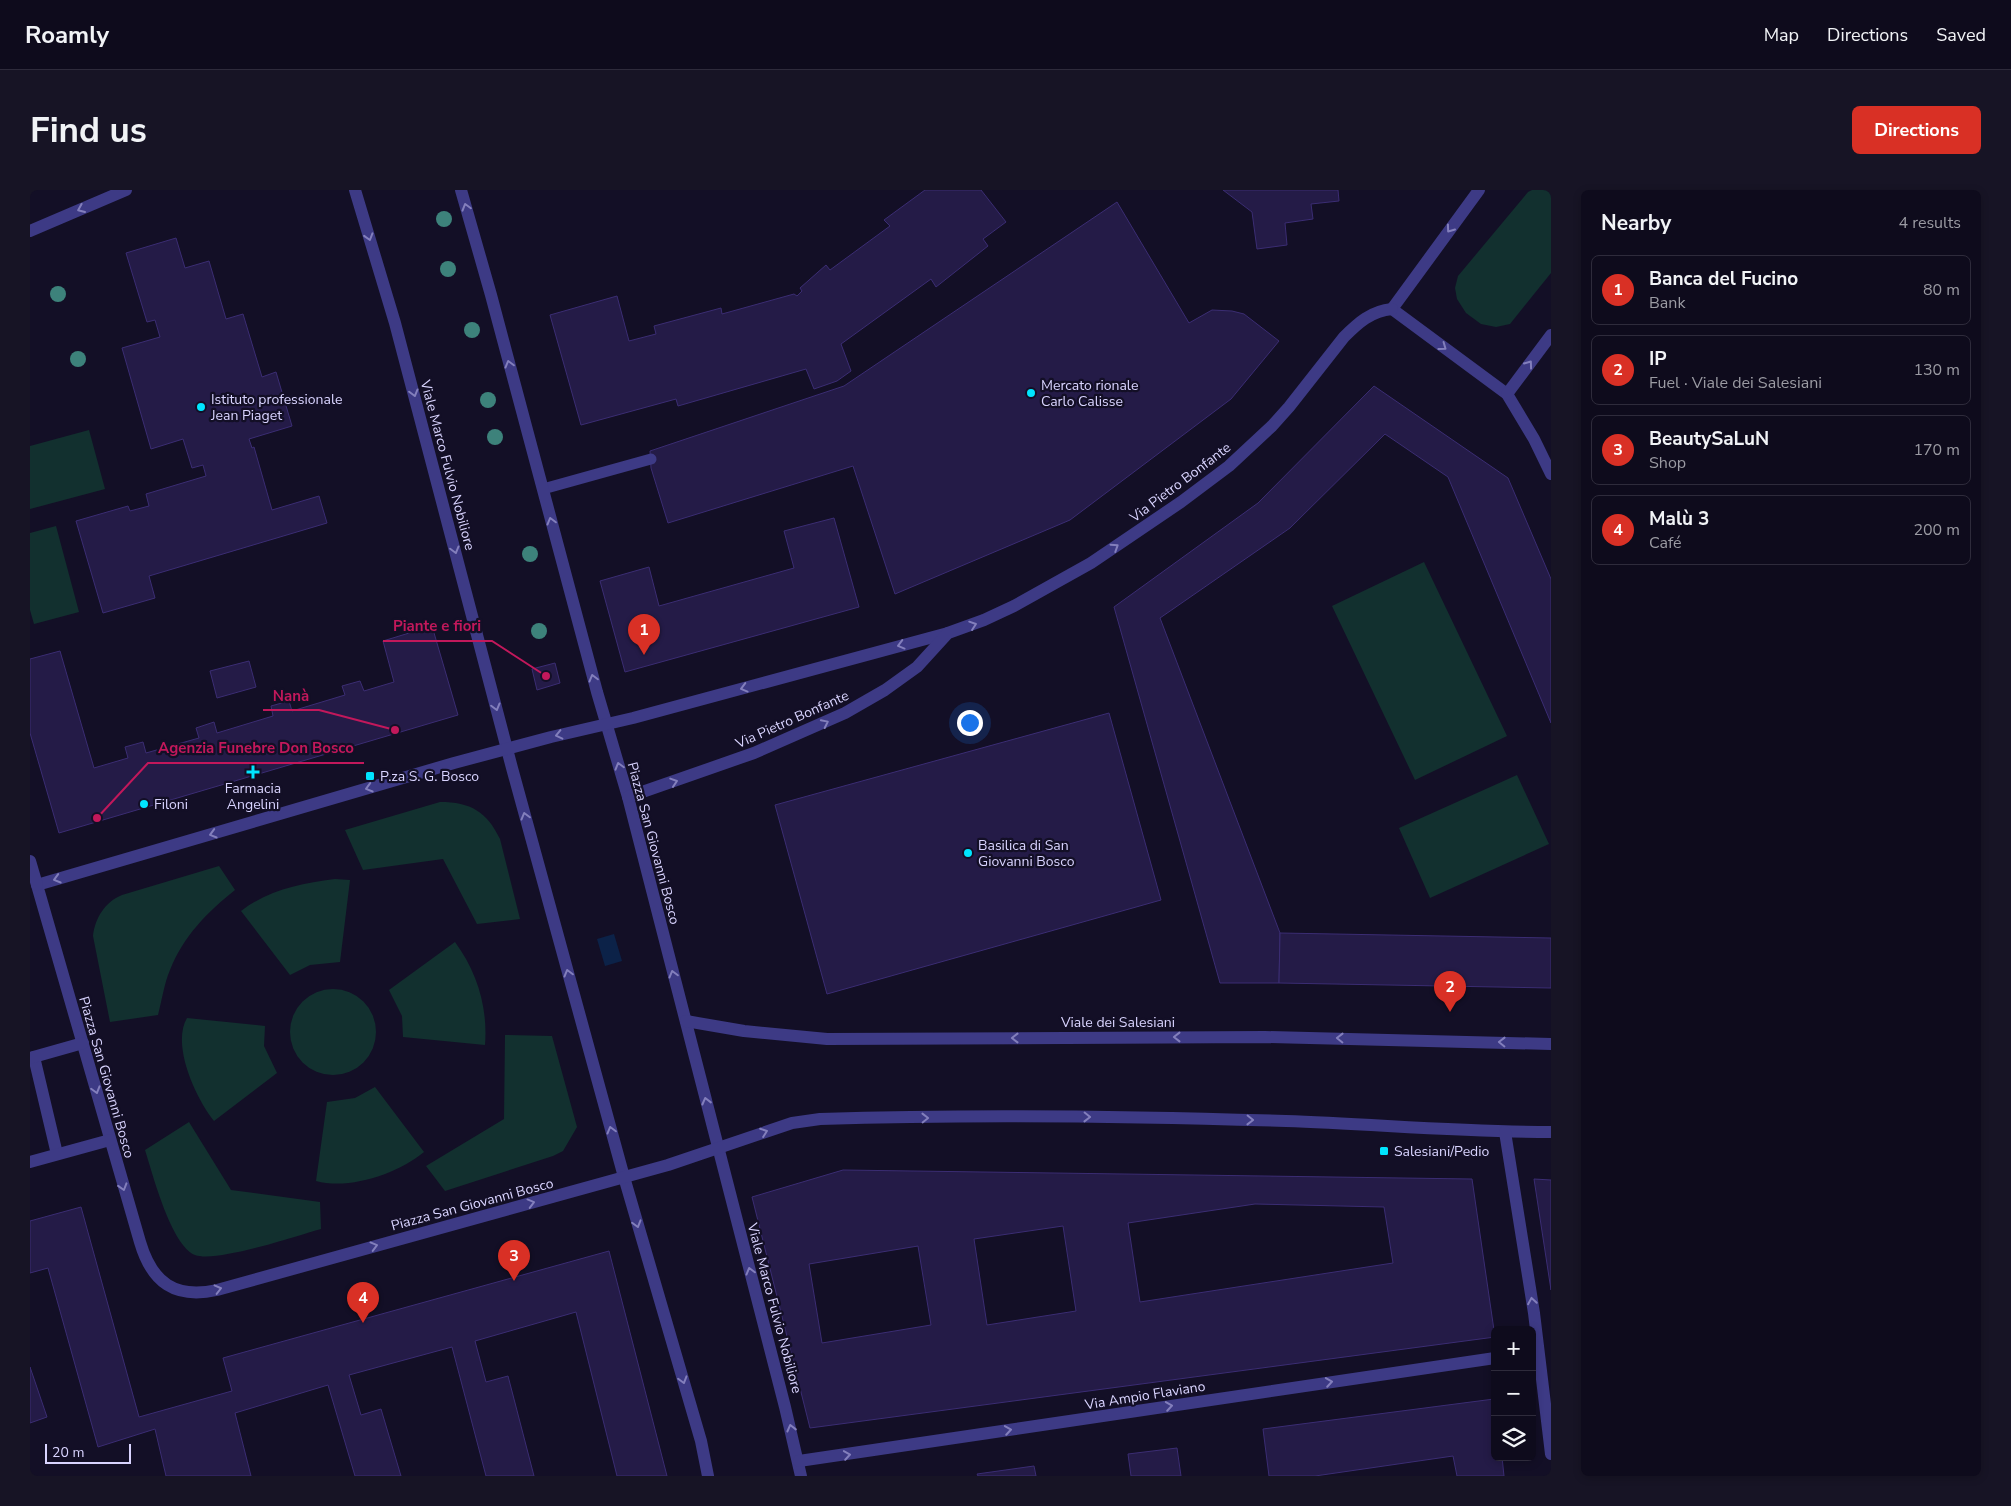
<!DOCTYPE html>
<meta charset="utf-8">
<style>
body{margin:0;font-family:"Nunito Sans",sans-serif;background:#171425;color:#f1f3f6}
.controls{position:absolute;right:15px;bottom:15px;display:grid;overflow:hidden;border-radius:8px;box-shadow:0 2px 8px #0003}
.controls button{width:45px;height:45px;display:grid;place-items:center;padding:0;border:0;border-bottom:1px solid #2e2b3b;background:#0e0b1c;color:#f1f3f6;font:25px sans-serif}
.scale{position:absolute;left:15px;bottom:12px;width:86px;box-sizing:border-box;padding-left:5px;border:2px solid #d9d4ff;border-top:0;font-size:14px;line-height:18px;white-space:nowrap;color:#d9d4ff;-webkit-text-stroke:4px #130f26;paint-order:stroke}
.you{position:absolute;left:939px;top:532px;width:18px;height:18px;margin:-12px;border:4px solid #fff;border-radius:50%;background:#1a73e8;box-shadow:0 0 0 8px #1a73e833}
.badge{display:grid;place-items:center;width:32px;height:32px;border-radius:50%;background:#d93025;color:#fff;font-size:16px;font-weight:700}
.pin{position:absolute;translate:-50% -41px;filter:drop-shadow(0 1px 2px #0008)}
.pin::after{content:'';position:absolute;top:26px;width:18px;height:15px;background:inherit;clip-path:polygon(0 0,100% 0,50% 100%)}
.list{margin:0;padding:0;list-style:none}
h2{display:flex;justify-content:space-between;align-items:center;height:65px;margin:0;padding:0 20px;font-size:21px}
h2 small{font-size:16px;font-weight:400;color:#9b9ba3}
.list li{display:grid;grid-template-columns:32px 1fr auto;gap:15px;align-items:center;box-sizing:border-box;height:70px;margin:0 10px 10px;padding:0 10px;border:1px solid #2e2b3b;border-radius:8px}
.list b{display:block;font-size:19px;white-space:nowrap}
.list p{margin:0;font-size:16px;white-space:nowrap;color:#9b9ba3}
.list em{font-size:16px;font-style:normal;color:#9b9ba3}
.icon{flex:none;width:28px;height:28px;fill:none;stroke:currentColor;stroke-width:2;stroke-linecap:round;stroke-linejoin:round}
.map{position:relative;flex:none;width:1521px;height:1286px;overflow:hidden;border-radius:8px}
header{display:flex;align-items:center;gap:30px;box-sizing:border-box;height:70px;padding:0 25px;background:#0e0b1c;border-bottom:1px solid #2e2b3b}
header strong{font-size:24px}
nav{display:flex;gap:28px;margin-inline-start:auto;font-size:18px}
.intro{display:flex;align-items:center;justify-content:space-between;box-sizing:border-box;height:120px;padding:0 30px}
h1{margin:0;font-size:35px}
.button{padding:12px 22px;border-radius:8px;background:#d93025;color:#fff;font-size:18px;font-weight:700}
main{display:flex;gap:30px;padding:0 30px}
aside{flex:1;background:#0e0b1c;border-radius:8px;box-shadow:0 2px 8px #0003}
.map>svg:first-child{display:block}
</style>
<header>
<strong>Roamly</strong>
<nav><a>Map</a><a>Directions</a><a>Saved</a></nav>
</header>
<div class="intro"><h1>Find us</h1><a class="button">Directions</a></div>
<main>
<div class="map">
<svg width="1521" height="1286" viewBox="0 0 1521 1286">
<rect width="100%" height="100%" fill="#130f26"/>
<g fill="#12302f">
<polygon points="1502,0 1521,0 1521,83 1480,134 1466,137 1451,134 1436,123 1427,109 1425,98 1428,86 1498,2"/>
<polygon points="59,240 75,299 0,319 0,256"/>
<polygon points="26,336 49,422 4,434 0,420 0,343"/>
<polygon points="1394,372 1477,546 1385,590 1302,416"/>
<polygon points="1487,585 1519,654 1400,708 1369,638"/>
<path d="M 410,612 C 441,612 457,622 470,649 L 490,729 L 447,734 L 413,669 L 333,680 L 315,640 Z"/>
<path d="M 189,676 L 205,700 C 177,722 153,747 140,780 C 134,794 132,810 128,825 L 80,832 L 63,746 C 65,728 75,712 92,705 Z"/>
<path d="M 305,689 L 320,690 L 310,772 L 280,775 L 260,785 L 211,721 C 240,699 270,694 305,689 Z"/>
<path d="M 425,752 C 447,782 458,817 455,855 L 373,847 L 372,826 L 359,800 Z"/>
<circle cx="303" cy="842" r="43"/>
<path d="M 157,828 L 235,836 L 234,856 L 247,883 L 184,931 C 166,909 141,855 157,828 Z"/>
<polygon points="475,845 522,846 547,937 533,961 523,966 415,1001 396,976 474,929"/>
<path d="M 345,897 L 394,962 C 367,984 320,1000 286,991 L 297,912 L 325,908 Z"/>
<path d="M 159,932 L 201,1000 L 290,1012 L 291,1039 C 266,1046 187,1073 165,1065 C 141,1055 123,985 115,960 Z"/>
</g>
<polygon fill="#0c2248" points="584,744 592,771 575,776 567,749"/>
<g fill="#241b47" stroke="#3b2d73" fill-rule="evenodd">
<polygon points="895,0 951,0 976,32 953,49 958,56 906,97 901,89 811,154 821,181 807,191 784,199 776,179 648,216 646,209 551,235 520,125 587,106 599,151 626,144 624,136 691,118 692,124 764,104 767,106 772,101 770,98 796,75 800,80 860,36 854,30"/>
<polygon points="1193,0 1308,0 1309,11 1281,14 1283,29 1255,33 1257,55 1227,59 1222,22"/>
<polygon points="1087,12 1159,133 1182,120 1202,121 1214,124 1249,151 1201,209 1040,330 865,404 823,276 638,333 621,278 620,261 814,196"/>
<polygon points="146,48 155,78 179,71 196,129 213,124 232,187 246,182 262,236 219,249 222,258 224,257 242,320 289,306 297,333 119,386 125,408 73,423 46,331 98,316 100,321 119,316 116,304 176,286 173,275 162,278 153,249 121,259 92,158 130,147 125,130 117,132 96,63"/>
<polygon points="1344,196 1478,288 1521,389 1521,533 1418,287 1355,244 1260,338 1130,428 1250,743 1249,793 1190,793 1084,417 1228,313"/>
<polygon points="804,328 829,417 595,482 570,391 619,377 629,416 764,378 754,341"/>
<polygon points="402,436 428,525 29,643 0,543 0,469 30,461 64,578 98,568 95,557 113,552 116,563 169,548 166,538 184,532 187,543 243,526 241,516 259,511 262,521 315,505 312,496 330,491 334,501 364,492 353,451"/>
<polygon points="219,471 226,497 187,508 180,481"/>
<polygon points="525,473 530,493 507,500 502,479"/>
<polygon points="1079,523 1131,710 797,804 745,615"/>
<polygon points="1250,743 1521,748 1521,798 1249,793"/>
<path d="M 813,980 L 1442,989 L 1465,1147 L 780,1238 L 722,1007 ZM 1225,1014 L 1354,1017 L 1363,1073 L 1110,1112 L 1098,1033 ZM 1033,1036 L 1046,1121 L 957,1135 L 944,1049 ZM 888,1056 L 901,1135 L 792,1153 L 779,1074 Z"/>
<polygon points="1504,989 1521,990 1521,1100"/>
<polygon points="51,1017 109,1227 202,1201 193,1168 579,1061 637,1286 587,1286 546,1122 445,1151 456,1192 478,1186 504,1286 456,1286 422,1157 319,1185 331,1225 351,1219 371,1286 325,1286 298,1195 205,1223 221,1286 136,1286 125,1239 68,1257 18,1078 0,1083 0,1031"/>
<polygon points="0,1177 17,1227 0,1233"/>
<polygon points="1464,1209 1465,1267 1472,1267 1474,1286 1427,1286 1423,1266 1285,1286 1239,1286 1233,1239"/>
<polygon points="1147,1258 1151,1286 1101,1286 1098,1264"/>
<polygon points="1004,1276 1006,1286 948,1286 947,1284"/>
</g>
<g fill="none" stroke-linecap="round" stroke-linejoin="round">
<polyline stroke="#3d3a85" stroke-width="11" points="513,299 621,269"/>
<g stroke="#3d3a85" stroke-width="12">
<polyline points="325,0 365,133 482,578 594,987 671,1251 678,1286"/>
<polyline points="431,0 461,105 567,502 598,607 755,1217 771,1286"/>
<polyline points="1449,0 1362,119 1477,204 1504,249 1521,284"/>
<polyline points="0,41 96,0"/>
<polyline points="1477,204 1521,145"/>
<path d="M 918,443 L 603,528 L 521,547 L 424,573 L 7,695 L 110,1052 C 122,1093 145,1109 187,1100 L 638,975 L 762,933 L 790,929 C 945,924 1101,926 1256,931 C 1344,934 1433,942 1521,942"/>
<path d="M 598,607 L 724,563 L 815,523 L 855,500 L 887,477 L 918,443 L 954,430 L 984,416 L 1061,373 L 1151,312 L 1199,276 L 1242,236 L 1259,217 L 1314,147 C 1328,133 1341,121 1362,119"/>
<polyline points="0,671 7,695"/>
<polyline points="656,831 714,841 797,849 1235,847 1521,854"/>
<polyline points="4,867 27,964"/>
<polyline points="0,868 53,853"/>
<polyline points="1475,942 1504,1123 1521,1264"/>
<polyline points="0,972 80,950"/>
<polyline points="769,1271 1465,1168"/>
</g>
</g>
<g fill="#3d827b">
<circle cx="414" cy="29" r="8"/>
<circle cx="418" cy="79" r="8"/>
<circle cx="28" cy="104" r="8"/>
<circle cx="442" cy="140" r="8"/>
<circle cx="48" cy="169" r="8"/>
<circle cx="458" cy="210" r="8"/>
<circle cx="465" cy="247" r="8"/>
<circle cx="500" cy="364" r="8"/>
<circle cx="509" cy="441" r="8"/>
</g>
<defs><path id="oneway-chevron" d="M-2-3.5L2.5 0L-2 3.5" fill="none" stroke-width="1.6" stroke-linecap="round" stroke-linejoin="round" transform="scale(1.25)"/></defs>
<g stroke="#837fbc">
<use href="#oneway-chevron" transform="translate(436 17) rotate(-106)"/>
<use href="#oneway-chevron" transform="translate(51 19) rotate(157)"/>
<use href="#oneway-chevron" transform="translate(1420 39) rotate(126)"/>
<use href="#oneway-chevron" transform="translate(339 47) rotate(73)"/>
<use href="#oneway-chevron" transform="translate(1413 157) rotate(36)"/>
<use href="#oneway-chevron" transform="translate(479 174) rotate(-105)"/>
<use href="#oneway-chevron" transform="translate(1499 174) rotate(-54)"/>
<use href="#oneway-chevron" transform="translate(384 203) rotate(75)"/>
<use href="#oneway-chevron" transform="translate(521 331) rotate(-105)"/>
<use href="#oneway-chevron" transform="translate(1085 357) rotate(-33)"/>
<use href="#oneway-chevron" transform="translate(425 360) rotate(75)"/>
<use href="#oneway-chevron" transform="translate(943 435) rotate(-19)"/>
<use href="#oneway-chevron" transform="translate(871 455) rotate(165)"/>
<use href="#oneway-chevron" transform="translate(563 488) rotate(-105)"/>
<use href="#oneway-chevron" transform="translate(714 498) rotate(165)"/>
<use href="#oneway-chevron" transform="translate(466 517) rotate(75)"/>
<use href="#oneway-chevron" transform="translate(795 533) rotate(-26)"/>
<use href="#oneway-chevron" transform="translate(529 545) rotate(167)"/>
<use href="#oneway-chevron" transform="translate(589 576) rotate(-106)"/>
<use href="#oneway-chevron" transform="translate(644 592) rotate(-18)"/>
<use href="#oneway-chevron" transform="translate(339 598) rotate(164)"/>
<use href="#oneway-chevron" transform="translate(495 626) rotate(-105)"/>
<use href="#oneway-chevron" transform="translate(183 644) rotate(164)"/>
<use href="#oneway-chevron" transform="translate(27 689) rotate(164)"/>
<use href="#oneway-chevron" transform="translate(538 783) rotate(-105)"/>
<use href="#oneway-chevron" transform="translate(643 784) rotate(-105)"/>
<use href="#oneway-chevron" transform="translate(1147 847) rotate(180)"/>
<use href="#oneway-chevron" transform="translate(985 848) rotate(180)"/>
<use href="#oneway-chevron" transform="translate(1310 848) rotate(-179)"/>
<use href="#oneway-chevron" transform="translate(1472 852) rotate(-179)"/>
<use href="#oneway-chevron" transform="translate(66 900) rotate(74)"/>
<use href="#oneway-chevron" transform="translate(676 911) rotate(-104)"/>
<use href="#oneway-chevron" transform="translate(1057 927) rotate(1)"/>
<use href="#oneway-chevron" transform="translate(895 928) rotate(-1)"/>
<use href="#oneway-chevron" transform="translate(1220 930) rotate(1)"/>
<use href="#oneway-chevron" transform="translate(581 940) rotate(-105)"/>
<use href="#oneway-chevron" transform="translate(734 942) rotate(-20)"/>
<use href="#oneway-chevron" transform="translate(93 997) rotate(73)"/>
<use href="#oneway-chevron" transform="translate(501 1013) rotate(-15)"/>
<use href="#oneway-chevron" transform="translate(607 1034) rotate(74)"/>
<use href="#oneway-chevron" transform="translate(344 1056) rotate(-15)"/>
<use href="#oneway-chevron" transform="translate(720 1081) rotate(-105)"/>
<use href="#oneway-chevron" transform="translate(188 1099) rotate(-14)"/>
<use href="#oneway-chevron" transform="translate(1502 1111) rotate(-99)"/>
<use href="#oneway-chevron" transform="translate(653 1190) rotate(74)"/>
<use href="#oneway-chevron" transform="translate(1299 1192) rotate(-9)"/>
<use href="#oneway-chevron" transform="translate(1139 1216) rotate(-9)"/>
<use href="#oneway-chevron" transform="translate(761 1238) rotate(-104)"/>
<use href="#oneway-chevron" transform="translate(978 1240) rotate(-9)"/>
<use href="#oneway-chevron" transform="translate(817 1265) rotate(-9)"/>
</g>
<g fill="#00e5ff" stroke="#130f26" stroke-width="2">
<circle cx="1001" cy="203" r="5"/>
<circle cx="171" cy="217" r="5"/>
<path d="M220.5 574.5h5v5h5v5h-5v5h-5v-5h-5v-5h5z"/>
<rect x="335" y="581" width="10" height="10" rx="2.5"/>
<circle cx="114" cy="614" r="5"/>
<circle cx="938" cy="663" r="5"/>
<rect x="1349" y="956" width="10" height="10" rx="2.5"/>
</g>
<g text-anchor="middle" stroke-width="4.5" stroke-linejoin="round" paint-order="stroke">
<g font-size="14" fill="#d9d4ff" stroke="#130f26" text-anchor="start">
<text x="1011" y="200">Mercato rionale<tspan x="1011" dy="16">Carlo Calisse</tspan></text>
<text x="181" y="214">Istituto professionale<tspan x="181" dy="16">Jean Piaget</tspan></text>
<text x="350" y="591">P.za S. G. Bosco</text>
<text x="223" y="603" text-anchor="middle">Farmacia<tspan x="223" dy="16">Angelini</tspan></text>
<text x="124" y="619">Filoni</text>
<text x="948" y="660">Basilica di San<tspan x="948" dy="16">Giovanni Bosco</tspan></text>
<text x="1364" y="966">Salesiani/Pedio</text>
</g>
<g font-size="14" fill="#d9d4ff" stroke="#130f26">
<text transform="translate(418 275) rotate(75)" y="5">Viale Marco Fulvio Nobiliore</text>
<text transform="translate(1150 292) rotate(-37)" y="5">Via Pietro Bonfante</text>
<text transform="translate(762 529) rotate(-24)" y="5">Via Pietro Bonfante</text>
<text transform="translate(624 653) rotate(75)" y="5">Piazza San Giovanni Bosco</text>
<text x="1088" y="837">Viale dei Salesiani</text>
<text transform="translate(77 887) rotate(74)" y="5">Piazza San Giovanni Bosco</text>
<text transform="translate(442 1014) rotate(-15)" y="5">Piazza San Giovanni Bosco</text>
<text transform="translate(745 1118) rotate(75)" y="5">Viale Marco Fulvio Nobiliore</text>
<text transform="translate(1115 1205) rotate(-9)" y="5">Via Ampio Flaviano</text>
</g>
</g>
<path fill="none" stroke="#c2185b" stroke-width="2" d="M516 486L462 451H353M365 540L289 520H233M67 628L118 573H334"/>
<g fill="#c2185b" stroke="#130f26" stroke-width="2">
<circle cx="516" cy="486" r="5"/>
<circle cx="365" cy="540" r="5"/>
<circle cx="67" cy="628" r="5"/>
</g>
<g font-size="15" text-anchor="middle" font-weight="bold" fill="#c2185b" stroke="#130f26" stroke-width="4.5" stroke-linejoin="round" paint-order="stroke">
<text x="407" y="441">Piante e fiori</text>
<text x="261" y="511">Nanà</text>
<text x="226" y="563">Agenzia Funebre Don Bosco</text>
</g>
</svg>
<div class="controls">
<button>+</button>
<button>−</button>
<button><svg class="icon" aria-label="layers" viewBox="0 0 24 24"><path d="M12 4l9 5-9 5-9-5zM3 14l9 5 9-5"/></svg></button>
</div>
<div class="scale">20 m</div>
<div class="you"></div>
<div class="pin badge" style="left:614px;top:465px">1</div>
<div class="pin badge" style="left:1420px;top:822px">2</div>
<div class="pin badge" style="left:484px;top:1091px">3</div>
<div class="pin badge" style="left:333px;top:1133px">4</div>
</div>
<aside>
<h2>Nearby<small>4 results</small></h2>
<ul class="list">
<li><span class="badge">1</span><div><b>Banca del Fucino</b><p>Bank</p></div><em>80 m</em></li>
<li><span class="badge">2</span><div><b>IP</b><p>Fuel · Viale dei Salesiani</p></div><em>130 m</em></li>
<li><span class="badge">3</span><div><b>BeautySaLuN</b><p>Shop</p></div><em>170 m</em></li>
<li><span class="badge">4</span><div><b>Malù 3</b><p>Café</p></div><em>200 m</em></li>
</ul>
</aside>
</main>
